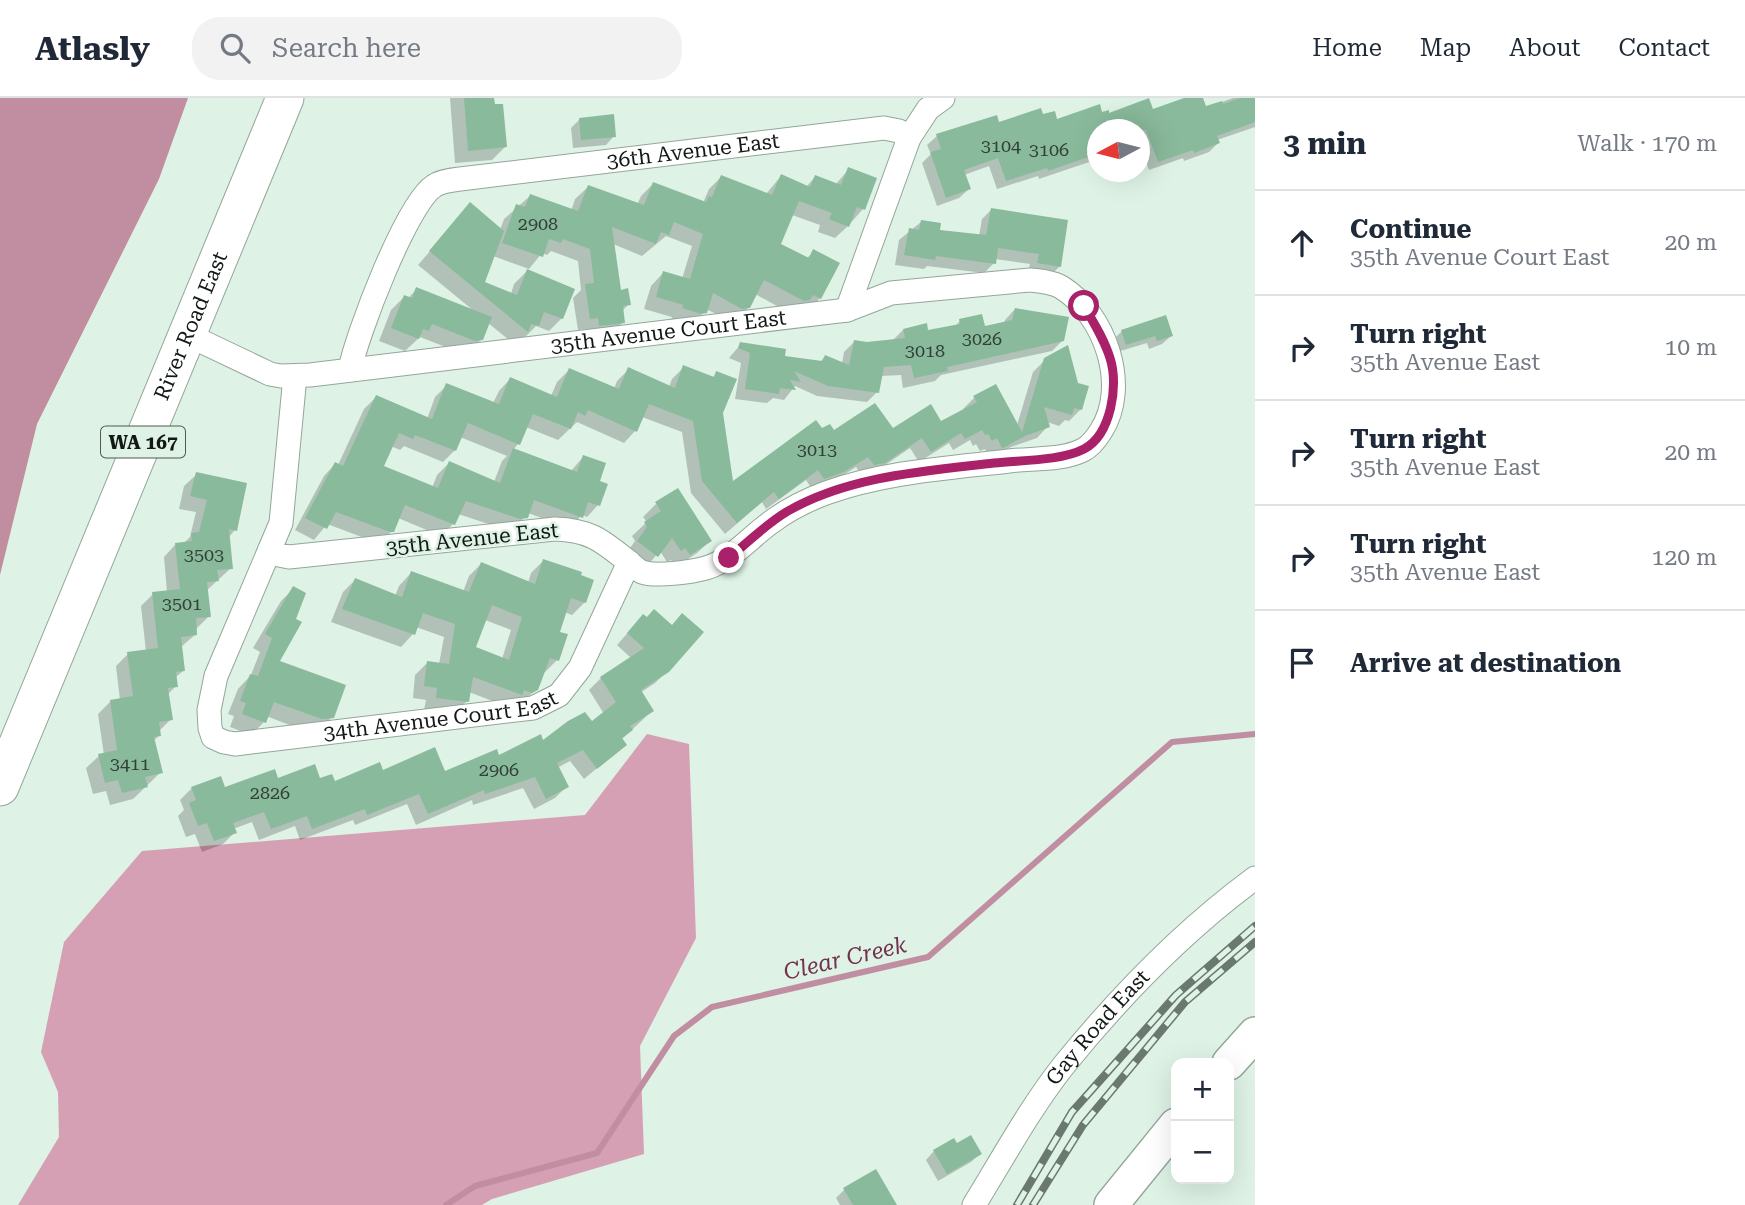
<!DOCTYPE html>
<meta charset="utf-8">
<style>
body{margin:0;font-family:"Roboto Serif",serif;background:#f2f2f3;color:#1f2937}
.controls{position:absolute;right:21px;bottom:21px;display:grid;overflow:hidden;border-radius:14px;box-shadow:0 7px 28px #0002}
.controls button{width:63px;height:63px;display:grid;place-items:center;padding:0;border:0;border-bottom:2px solid #e0e1e3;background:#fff;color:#1f2937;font:35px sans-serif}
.compass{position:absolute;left:1087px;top:21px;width:63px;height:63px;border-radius:50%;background:#fff;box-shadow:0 7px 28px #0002;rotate:263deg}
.stop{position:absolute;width:21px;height:21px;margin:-16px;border:5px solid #a82169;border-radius:50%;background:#fff}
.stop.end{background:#a82169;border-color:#fff;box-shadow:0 2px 7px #0008}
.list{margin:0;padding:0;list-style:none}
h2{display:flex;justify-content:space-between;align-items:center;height:91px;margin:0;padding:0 28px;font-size:30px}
h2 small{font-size:23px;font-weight:400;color:#747a83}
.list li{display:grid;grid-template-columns:46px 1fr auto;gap:21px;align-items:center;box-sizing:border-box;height:105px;padding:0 28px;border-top:2px solid #e0e1e3}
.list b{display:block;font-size:26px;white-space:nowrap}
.list p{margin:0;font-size:23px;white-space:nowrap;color:#747a83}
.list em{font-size:23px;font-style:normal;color:#747a83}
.icon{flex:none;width:38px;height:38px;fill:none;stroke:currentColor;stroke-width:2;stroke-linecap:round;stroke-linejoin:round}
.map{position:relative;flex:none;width:1255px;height:1107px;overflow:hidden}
header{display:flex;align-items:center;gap:42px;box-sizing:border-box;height:98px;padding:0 35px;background:#fff;border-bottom:2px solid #e0e1e3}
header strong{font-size:33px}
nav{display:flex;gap:38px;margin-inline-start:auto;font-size:24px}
.search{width:490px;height:63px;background:#f2f2f3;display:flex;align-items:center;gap:18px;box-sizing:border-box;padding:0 24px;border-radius:28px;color:#747a83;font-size:26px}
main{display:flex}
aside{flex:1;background:#fff}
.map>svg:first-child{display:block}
</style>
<header>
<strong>Atlasly</strong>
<div class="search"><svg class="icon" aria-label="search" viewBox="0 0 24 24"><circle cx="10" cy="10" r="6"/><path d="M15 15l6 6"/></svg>Search here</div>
<nav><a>Home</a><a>Map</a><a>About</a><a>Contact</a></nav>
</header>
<main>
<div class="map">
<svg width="1255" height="1107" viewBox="0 0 1255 1107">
<rect width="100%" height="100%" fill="#def2e5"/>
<polygon fill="#d5a0b4" points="647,636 689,646 696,840 640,948 644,1056 492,1101 482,1107 18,1107 59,1039 58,994 41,954 64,844 142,753 585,717"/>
<polygon fill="#c18da1" points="0,0 188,0 159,81 37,326 0,477"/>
<g fill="#0003" fill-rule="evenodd">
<polygon points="450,0 492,0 505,49 492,62 455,65"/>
<polygon points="1190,0 1201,0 1205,10 1233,0 1255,0 1255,29 1217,42 1218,45 1209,54 1184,63 1183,60 1149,72 1140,48 1140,32 1098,32 1098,61 1039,81 1038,78 997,91 989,68 964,77 969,91 959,100 937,108 922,65 931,56 927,47 937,38 1041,19 1056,23 1101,16 1152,13"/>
<polygon points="580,21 614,38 606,47 573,50 571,30"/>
<polygon points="849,71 863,111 848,128 835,140 818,134 820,127 792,117 779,147 806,161 814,153 820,200 807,213 790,215 755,196 749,209 736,222 729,222 706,211 693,227 671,223 672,219 644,211 651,188 663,175 682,181 692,148 666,138 642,158 613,146 619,194 629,206 622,213 623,224 611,237 587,240 586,231 578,232 573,200 581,192 578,163 551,153 547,157 542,155 529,171 493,158 483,185 511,196 514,186 527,173 562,220 549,233 536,228 524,240 521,239 514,246 488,225 482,241 468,254 461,255 420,239 405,253 379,243 391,212 404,199 408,200 417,191 474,213 418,167 470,107 500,132 504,121 530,98 571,113 575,101 588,89 637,107 641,98 653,86 703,105 709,91 721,79 766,96 781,78 806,89 815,79 835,87"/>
<polygon points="992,111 1060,168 1050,178 1028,175 1030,166 995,161 994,165 984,175 927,168 924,171 895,167 899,142 921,124 938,133 979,138 982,121"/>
<polygon points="1015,211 1063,242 1052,253 941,277 935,283 903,290 901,277 881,278 877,294 867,304 817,298 795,288 784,302 773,300 767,305 735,301 741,265 729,260 741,246 784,260 819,265 825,259 842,266 844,254 854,244 867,246 892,243 903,232 927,235 954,229 960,223 983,230 1004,226 1005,222"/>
<polygon points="1122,233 1171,238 1162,246 1149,251 1147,245 1117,254 1113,242"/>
<path d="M 1045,262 L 1081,311 L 1069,323 L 1065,322 L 1059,328 L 1047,324 L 1048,328 L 1037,340 L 1011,349 L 992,360 L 990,361 L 985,351 L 980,353 L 976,346 L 973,348 L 970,342 L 953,352 L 949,345 L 919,364 L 910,350 L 872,376 L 862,378 L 856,369 L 831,385 L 812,391 L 806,382 L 766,411 L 762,404 L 725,436 L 691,395 L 682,334 L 642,319 L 635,333 L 624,345 L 577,324 L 558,342 L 526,329 L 518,346 L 513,352 L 571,373 L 583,359 L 598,384 L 598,407 L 587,419 L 582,417 L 569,430 L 528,415 L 514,431 L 507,432 L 458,416 L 453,426 L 441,438 L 398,420 L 392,433 L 378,445 L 327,426 L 314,442 L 295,432 L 324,378 L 335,366 L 338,367 L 364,311 L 376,299 L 427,321 L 435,299 L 447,287 L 493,305 L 499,293 L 510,281 L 551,298 L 557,284 L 569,272 L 614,291 L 617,283 L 629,271 L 669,289 L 672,281 L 684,269 L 712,280 L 717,275 L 731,386 L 822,333 L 834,335 L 892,333 L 941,325 L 964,313 L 963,311 L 975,299 L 1017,327 L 1033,274 ZM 460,339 L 507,358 L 502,363 L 494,384 L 449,365 L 437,377 L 432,390 L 382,369 L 391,348 L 400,352 L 404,348 L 443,364 L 455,352 Z"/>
<polygon points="197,376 235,432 228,440 231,470 206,493 209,518 197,530 196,536 181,549 184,572 175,580 176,588 167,597 171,621 158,634 159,638 153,643 161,674 133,701 110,707 106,693 93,696 86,670 99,658 104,657 98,616 111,603 120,602 116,568 128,556 146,554 141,508 153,496 167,494 164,459 176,446 183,446 190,439 196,414 179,411 184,388"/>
<polygon points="656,406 710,443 697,455 676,469 671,462 667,464 660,453 644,471 625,457 635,443 632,438 647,424 643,419"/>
<path d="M 543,463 L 585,504 L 572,517 L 564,514 L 558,535 L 557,562 L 545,574 L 543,574 L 536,591 L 523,604 L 508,609 L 469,594 L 467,603 L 454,616 L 424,612 L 426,602 L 413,600 L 415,577 L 428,564 L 439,566 L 444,539 L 416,529 L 413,536 L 401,549 L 331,524 L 343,494 L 355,482 L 395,498 L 399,488 L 411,475 L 463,494 L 469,478 L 481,466 L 528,485 L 531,475 ZM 485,522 L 511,532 L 502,561 L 473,550 Z"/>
<polygon points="294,490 277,563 332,619 319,632 308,634 266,618 264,624 251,637 230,629 234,618 228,616 238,591 251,577 260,554 253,550 281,503"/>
<polygon points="631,531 668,572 655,585 640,595 652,613 621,642 625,647 584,681 570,663 557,670 566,689 555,700 534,711 523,690 473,707 472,702 416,727 407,706 355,727 353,722 300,742 295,728 259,742 252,724 233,731 235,734 223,746 202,754 195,736 186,739 178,718 184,712 180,702 192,690 224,691 277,682 319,682 334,686 382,674 444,675 498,660 592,626 604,616 589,592 601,580 631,560 617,547"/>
<polygon points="956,1048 980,1056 971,1064 938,1083 926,1062 934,1053"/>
<polygon points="844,1092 895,1107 840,1107 836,1100"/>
</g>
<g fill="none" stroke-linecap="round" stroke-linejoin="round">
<polyline stroke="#c18da1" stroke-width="6" points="446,1107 475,1088 597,1055 674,938 712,909 928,859 1172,644 1255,636"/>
</g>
<g fill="#8aba9c" fill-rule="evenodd">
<polygon points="464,0 494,0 495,6 503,6 507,49 468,53"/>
<polygon points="1149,0 1153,11 1184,0 1203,0 1206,8 1222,3 1223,6 1240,0 1255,0 1255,24 1217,38 1220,45 1194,55 1193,52 1158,64 1146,32 1097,32 1097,56 1048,73 1047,70 1006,83 998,60 964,72 971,91 946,100 930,54 941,51 936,36 997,17 999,24 1041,10 1043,16 1055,13 1057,21 1100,6 1102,14 1109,12 1109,15"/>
<polygon points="614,16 616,39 581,42 579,20"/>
<polygon points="848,69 877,80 865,112 857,109 849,129 829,121 832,115 799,103 781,146 809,160 813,151 840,165 821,201 813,197 810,202 804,203 764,182 750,210 742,211 713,195 707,215 701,216 682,210 684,207 656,199 663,173 690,181 703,136 674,124 669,137 661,134 656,146 612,129 621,192 628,190 631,207 623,208 625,225 599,228 598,220 590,221 585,186 594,185 590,151 563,141 561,145 549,141 543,159 502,145 516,106 525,109 530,96 578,113 588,87 644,107 653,84 706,104 709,98 712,99 721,77 772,97 781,76 810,89 815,77 841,87"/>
<polygon points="470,104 504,133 485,184 517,197 527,171 575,191 563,221 544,214 539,228 531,226 528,234 429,153"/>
<polygon points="991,110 1068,122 1061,169 1037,165 1039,156 998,150 996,166 936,158 935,162 904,157 909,130 919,132 921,122 941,125 940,132 986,137"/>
<polygon points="416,189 492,219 483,242 475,243 432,226 429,233 423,231 419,241 391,230 404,197 412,200"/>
<polygon points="1015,210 1069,219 1064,243 947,269 948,273 914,280 911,267 884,269 879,295 828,288 794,273 801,284 790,282 796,292 780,290 779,296 745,291 750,255 738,250 740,244 786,251 785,258 822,263 825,257 849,267 854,242 867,244 905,240 903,231 927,225 928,232 960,226 959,221 982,216 985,228 1012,222"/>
<polygon points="1166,217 1173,238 1157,243 1155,238 1126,247 1121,232"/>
<polygon points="1068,247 1078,285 1089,288 1082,312 1074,310 1072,317 1044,309 1050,329 1025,338 1005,349 1002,350 997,340 992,343 988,336 985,337 982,332 965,341 961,335 931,354 922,340 885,365 874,367 868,359 844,374 824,381 818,372 779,401 774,394 737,425 702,383 693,323 649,306 637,334 588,312 585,318 578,314 571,331 533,316 520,347 468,325 456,353 415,337 413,341 399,335 384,368 438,390 449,363 500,385 513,350 577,374 583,357 606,365 600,383 608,386 600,408 588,404 583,420 534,402 528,420 520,421 466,403 455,427 405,407 394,434 390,434 336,414 327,431 305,420 335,364 343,368 376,297 432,321 446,285 499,306 510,279 557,299 569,270 619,291 628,269 675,290 683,267 714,279 716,273 737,281 723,315 733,383 816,322 822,330 830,326 834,332 875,305 893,330 931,306 941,323 977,304 973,298 996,286 1022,334 1044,260"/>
<polygon points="196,374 247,385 237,433 229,431 233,471 217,472 219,483 207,484 211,519 196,520 197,537 181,539 185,573 176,574 178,589 168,590 173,622 159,624 161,638 154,639 163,675 145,679 148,689 122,695 118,682 105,685 98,656 117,652 110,602 133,598 127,554 158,550 152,494 180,491 175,445 192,443 191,435 199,434 207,402 190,398"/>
<polygon points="678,390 712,443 690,457 685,450 681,453 672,440 658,459 637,443 647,429 644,424 661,413 655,404"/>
<path d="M 543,461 L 582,474 L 581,477 L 594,482 L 586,505 L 571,500 L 560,534 L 568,536 L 559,563 L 550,560 L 538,592 L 532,595 L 524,592 L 522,597 L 473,579 L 469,604 L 436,600 L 437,590 L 424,588 L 427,563 L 449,566 L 455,526 L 423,515 L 415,537 L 342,511 L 355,480 L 402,499 L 411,473 L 469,494 L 481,464 L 535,486 ZM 492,507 L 522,519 L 509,562 L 476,549 Z"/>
<polygon points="293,488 306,495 296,521 302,524 280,563 346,587 334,620 322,621 274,604 266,625 242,616 246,605 240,603 250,576 258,578 272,540 265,536"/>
<polygon points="654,511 672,527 682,515 704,534 669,574 641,592 654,613 630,628 633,632 622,640 627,647 597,671 583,652 557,665 569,689 546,701 535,679 485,696 484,692 428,716 419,696 367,717 365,711 312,731 307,718 271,731 264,714 233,725 237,735 214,743 207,725 198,728 189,705 196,702 191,689 221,678 225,689 275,671 278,680 315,666 320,680 332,676 335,683 380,664 383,672 435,649 445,673 497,651 499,657 541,636 543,642 568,623 585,614 592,623 616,604 600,579 644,550 627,535 643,516 647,519"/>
<polygon points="971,1037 982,1056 947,1076 933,1052 954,1040 957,1045"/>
<polygon points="876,1071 897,1107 853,1107 843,1090"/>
</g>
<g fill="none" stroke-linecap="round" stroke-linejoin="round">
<g stroke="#93a69a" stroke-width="25">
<g id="street">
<polyline points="847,212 909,40 928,11 943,0"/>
<path id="s1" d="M 188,237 L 270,276 L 281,278 L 310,277 L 847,212 L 891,195 L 1030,182 C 1041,183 1052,184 1061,189 C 1105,216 1130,288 1101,333 C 1096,341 1091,348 1083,352 C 1061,363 1032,360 1009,363 C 949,370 884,374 826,395 C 807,402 787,412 770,425 C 748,441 732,462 706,470 C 692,474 655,479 642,474 C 637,472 630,465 625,461 C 600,441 588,432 555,431 L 289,459 L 279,457 L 270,451"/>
<path id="s2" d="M 350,272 C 356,238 407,105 434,88 C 441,83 452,82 460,81 L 884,30 L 899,33 L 909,40"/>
<path id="s3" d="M 295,278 L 281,425 L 216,578 L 209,612 L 210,630 L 213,639 L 224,644 L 235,646 L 533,610 L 559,597 L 580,570 L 629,464"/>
<path id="s4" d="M 974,1107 C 1003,1060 1030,1010 1064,967 C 1120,898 1183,833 1255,780"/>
</g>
</g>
<g stroke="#93a69a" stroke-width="36">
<g id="secondary">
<polyline points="1229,965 1255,936"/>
<polyline points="1111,1107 1176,1027"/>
</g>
</g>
<g stroke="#93a69a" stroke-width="39">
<g id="primary">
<path id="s5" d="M 0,689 L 285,0"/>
</g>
</g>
<use href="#street" stroke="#fff" stroke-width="23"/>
<use href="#secondary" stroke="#fff" stroke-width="33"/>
<use href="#primary" stroke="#fff" stroke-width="37"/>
<g stroke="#6b7870" stroke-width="8">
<g id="rail">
<polyline points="1017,1107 1072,1014 1176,897 1255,828"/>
<polyline points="1033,1107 1083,1027 1185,904 1255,844"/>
</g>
</g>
<use href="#rail" stroke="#def2e5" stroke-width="5" stroke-dasharray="16" stroke-linecap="butt"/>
</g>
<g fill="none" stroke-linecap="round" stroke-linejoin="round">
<path stroke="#a82169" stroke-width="9" d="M 729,460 C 748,444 766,426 788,413 C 849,378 925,373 994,365 C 1020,362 1061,363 1084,351 C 1111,337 1119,287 1110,260 C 1104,241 1094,225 1084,208"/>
</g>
<g text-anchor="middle" stroke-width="5" stroke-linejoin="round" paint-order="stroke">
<g font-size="18" fill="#304137">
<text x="1001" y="54">3104</text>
<text x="1049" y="58">3106</text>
<text x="538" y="132">2908</text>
<text x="982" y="247">3026</text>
<text x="925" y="259">3018</text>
<text x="817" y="358">3013</text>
<text x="204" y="463">3503</text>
<text x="182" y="512">3501</text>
<text x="130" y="672">3411</text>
<text x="499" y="678">2906</text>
<text x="270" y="701">2826</text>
</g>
<rect fill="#def2e5" stroke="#4f5a53" stroke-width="2" x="101" y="328.5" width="84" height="31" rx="5"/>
<g font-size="19" font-weight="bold" fill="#121915">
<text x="143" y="351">WA 167</text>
</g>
<g font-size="21" fill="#121915" stroke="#def2e5">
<text dy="7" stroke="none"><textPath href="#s2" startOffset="466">36th Avenue East</textPath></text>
<text dy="7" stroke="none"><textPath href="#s5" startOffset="499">River Road East</textPath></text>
<text dy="7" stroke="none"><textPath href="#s1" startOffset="492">35th Avenue Court East</textPath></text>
<text transform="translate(472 441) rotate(-6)" y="7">35th Avenue East</text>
<text dy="7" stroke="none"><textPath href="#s3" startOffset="607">34th Avenue Court East</textPath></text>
<text dy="7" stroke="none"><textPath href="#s4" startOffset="217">Gay Road East</textPath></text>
</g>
<g font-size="23" font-style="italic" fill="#72314e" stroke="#def2e5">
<text transform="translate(845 860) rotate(-13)" y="8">Clear Creek</text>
</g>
</g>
</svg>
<div class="controls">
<button>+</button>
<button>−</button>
</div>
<svg class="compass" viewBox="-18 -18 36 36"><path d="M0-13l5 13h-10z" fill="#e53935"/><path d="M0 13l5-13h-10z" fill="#747a83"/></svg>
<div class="stop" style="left:1084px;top:208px"></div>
<div class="stop end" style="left:729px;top:460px"></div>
</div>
<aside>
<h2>3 min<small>Walk · 170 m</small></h2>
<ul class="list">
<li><svg class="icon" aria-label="ahead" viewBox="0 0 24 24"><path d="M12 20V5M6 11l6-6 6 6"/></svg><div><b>Continue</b><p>35th Avenue Court East</p></div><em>20 m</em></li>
<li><svg class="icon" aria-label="right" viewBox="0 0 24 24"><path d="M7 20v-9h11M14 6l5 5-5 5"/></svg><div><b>Turn right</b><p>35th Avenue East</p></div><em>10 m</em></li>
<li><svg class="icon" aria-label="right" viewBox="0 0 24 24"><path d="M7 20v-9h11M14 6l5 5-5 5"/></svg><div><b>Turn right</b><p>35th Avenue East</p></div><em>20 m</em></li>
<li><svg class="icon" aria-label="right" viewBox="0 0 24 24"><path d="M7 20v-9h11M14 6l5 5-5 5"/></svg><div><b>Turn right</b><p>35th Avenue East</p></div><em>120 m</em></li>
<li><svg class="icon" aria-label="arrive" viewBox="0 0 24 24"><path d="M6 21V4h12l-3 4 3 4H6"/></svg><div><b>Arrive at destination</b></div></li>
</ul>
</aside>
</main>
